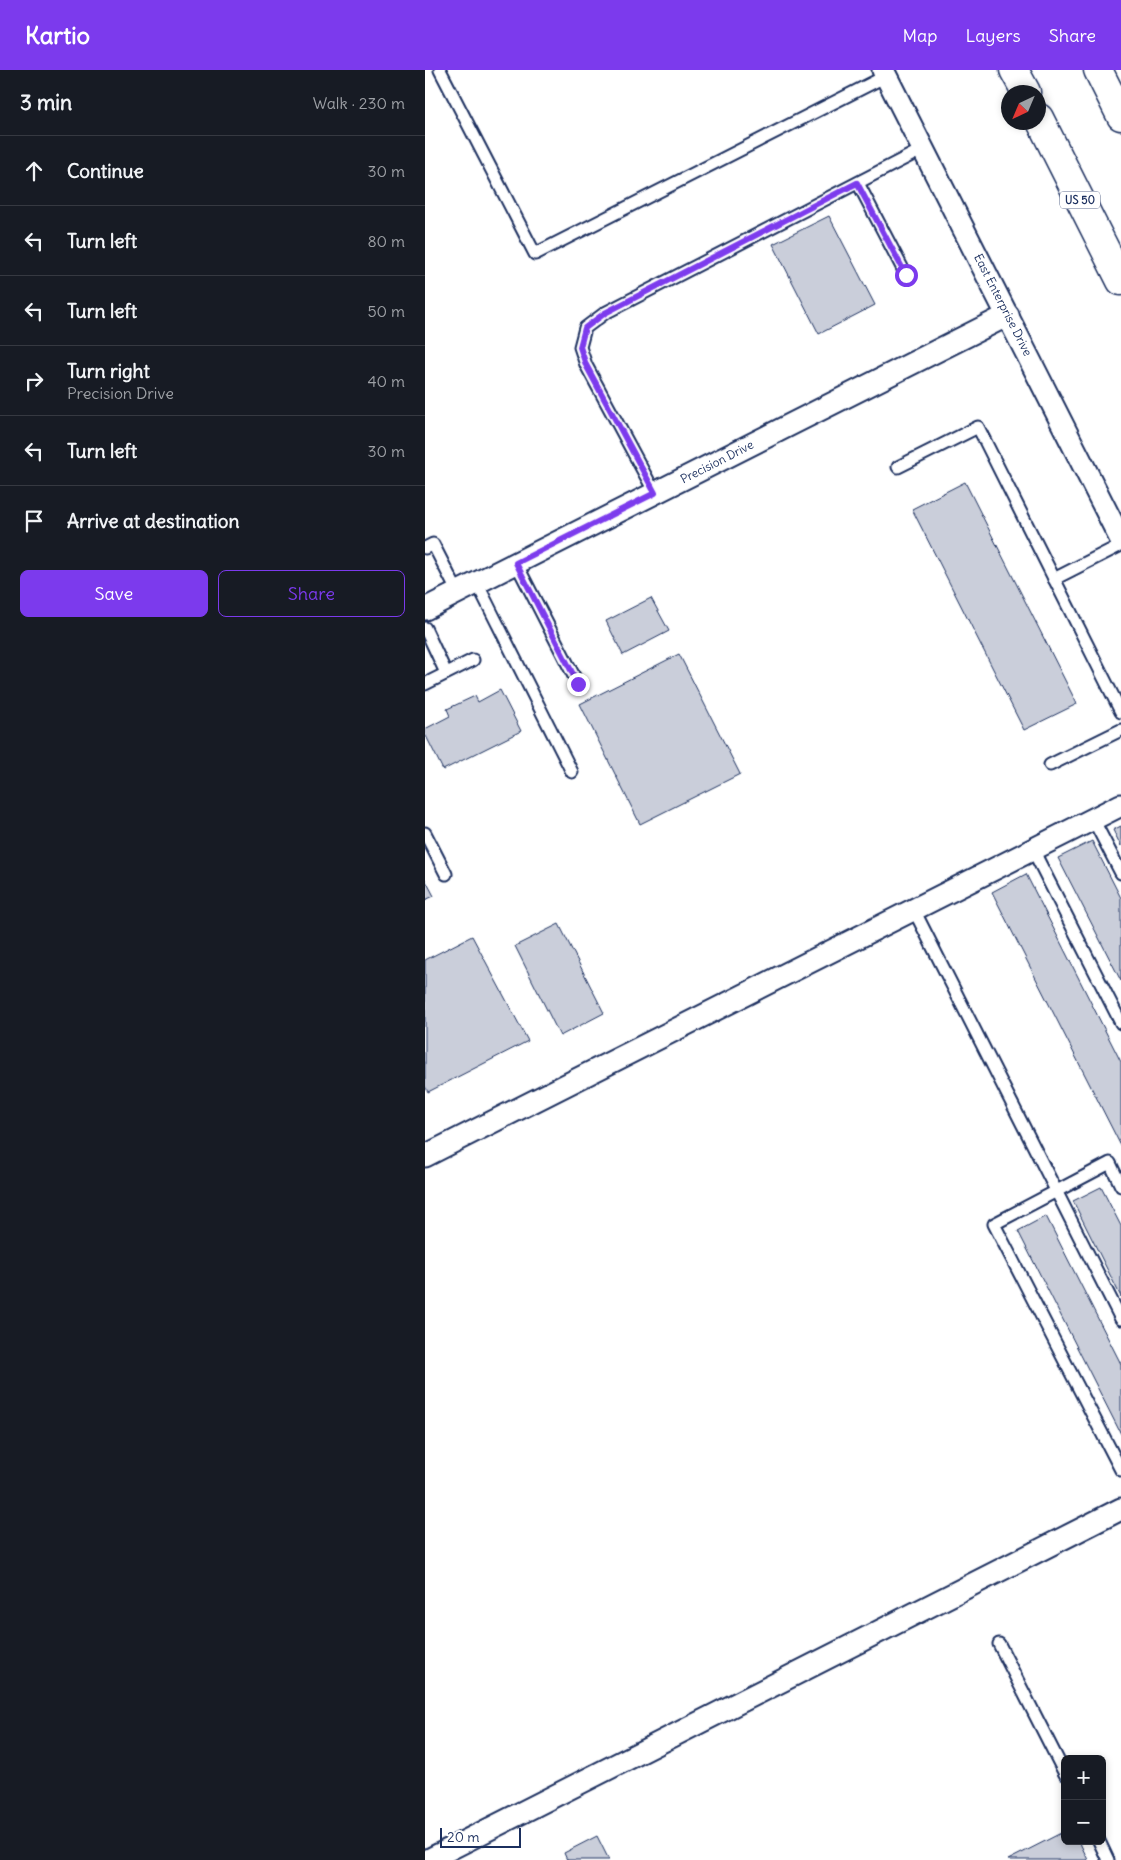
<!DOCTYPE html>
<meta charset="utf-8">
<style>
body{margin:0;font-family:Delius,sans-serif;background:#242831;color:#f1f3f6}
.controls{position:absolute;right:15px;bottom:15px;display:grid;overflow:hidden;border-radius:8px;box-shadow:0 2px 8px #0003}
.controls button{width:45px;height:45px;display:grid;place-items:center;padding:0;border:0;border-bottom:1px solid #363941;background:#171b24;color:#f1f3f6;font:25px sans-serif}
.compass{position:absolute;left:576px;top:15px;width:45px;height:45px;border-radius:50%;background:#171b24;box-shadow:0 2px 8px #0003;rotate:224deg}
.scale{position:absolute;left:15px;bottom:12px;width:81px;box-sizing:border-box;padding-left:5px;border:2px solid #1b2f5e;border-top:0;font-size:14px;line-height:18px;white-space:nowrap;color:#1b2f5e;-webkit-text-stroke:4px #fff;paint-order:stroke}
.stop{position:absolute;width:15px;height:15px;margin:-11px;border:4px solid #7c3aed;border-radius:50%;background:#fff}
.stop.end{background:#7c3aed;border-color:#fff;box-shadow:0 1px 5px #0008}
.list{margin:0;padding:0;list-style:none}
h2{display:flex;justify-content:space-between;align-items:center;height:65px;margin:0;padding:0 20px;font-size:21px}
h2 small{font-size:16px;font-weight:400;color:#9ea1a6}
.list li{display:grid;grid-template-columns:32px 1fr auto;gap:15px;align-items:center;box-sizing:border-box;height:70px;padding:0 20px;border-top:1px solid #363941}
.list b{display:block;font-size:19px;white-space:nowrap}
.list p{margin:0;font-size:16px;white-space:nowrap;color:#9ea1a6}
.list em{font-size:16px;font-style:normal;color:#9ea1a6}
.actions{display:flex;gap:10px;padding:15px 20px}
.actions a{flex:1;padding:11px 0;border:1px solid #7c3aed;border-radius:8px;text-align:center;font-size:18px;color:#7c3aed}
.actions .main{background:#7c3aed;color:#fff}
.icon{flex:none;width:28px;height:28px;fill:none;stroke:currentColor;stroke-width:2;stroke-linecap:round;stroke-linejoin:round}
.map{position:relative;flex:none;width:696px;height:1790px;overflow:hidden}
header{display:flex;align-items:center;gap:30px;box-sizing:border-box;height:70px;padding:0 25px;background:#7c3aed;color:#fff}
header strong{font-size:24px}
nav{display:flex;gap:28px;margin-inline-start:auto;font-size:18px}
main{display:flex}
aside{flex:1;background:#171b24}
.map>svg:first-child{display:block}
</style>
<header>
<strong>Kartio</strong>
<nav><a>Map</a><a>Layers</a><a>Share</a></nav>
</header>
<main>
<aside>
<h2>3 min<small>Walk · 230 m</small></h2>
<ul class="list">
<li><svg class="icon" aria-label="ahead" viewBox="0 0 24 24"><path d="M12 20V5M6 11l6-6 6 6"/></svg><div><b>Continue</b></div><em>30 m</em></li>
<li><svg class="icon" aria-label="left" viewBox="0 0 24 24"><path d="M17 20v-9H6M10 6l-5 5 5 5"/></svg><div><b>Turn left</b></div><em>80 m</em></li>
<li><svg class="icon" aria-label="left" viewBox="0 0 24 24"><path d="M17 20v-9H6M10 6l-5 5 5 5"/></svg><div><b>Turn left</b></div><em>50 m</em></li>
<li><svg class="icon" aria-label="right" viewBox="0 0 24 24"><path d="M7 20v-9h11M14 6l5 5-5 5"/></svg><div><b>Turn right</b><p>Precision Drive</p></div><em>40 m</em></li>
<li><svg class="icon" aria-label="left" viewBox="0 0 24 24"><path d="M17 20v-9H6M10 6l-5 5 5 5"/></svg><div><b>Turn left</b></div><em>30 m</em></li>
<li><svg class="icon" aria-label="arrive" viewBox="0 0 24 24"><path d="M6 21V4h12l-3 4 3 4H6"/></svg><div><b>Arrive at destination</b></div></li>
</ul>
<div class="actions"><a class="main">Save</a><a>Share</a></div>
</aside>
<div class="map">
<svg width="696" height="1790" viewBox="0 0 696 1790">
<rect width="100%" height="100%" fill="#fff"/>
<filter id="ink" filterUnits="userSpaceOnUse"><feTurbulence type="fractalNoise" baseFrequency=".02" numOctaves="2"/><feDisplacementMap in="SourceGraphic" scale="10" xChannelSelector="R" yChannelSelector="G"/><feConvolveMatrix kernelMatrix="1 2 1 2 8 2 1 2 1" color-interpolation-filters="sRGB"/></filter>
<g filter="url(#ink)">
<g fill="#caceda" stroke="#1b2f5e">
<polygon points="404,146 450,235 394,264 348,174"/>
<polygon points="540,412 652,634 599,660 487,439"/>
<polygon points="226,528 244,561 198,585 181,551"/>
<polygon points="254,584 315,704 215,754 155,634"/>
<polygon points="75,620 96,661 18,700 0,664 0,659 25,646 22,639 50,626 53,632"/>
<polygon points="696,756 696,776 688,760"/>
<polygon points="667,771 696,828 696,911 633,788"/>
<polygon points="601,804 696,992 696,1076 567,822"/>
<polygon points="0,809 9,826 0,830"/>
<polygon points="134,854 179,943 135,966 90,876"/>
<polygon points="47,866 103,971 3,1022 0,1016 0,890"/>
<polygon points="676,1117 696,1156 696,1227 648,1131"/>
<polygon points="621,1146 696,1294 696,1364 593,1161"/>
<polygon points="640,1761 640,1771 654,1771 663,1790 583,1790"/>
<polygon points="172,1766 184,1790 142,1790 139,1783"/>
</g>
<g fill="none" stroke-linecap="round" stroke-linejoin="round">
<g stroke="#1b2f5e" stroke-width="15">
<g id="service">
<polyline points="15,0 110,184 461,6"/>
<polyline points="433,113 481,205"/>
<polyline points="473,397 553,357 696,642"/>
<polyline points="230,423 161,295 155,277 160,258 180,243 498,79"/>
<polyline points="0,478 8,474 33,523"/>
<polyline points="91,493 153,614"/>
<polyline points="629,509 696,475"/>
<polyline points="52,513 147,702"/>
<polyline points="0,558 21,603"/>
<polyline points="0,614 48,590"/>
<polyline points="625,695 696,660"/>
<polyline points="668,749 696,803"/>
<polyline points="0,763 21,804"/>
<polyline points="608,780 696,953"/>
<polyline points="489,840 696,1249"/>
<polyline points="696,1116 685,1093 569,1154 696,1400"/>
<polyline points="574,1574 640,1704"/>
<polyline points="674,1771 683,1790"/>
</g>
</g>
<g stroke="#1b2f5e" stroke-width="25">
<g id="minor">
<polyline points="458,0 696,470"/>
<polyline points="0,539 583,245"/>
<polyline points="0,1086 696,735"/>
<polyline points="3,1790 696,1439"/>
</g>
</g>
<g stroke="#1b2f5e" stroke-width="31">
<g id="trunk">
<polyline points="589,0 601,22"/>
<polyline points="673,0 696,46"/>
<polyline points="614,48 696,211"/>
</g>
</g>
<use href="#service" stroke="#fff" stroke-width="11"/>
<use href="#minor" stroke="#fff" stroke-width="21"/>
<use href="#trunk" stroke="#fff" stroke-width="28"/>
</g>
</g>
<g fill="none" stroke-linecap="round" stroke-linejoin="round" filter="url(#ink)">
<polyline stroke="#7c3aed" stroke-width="6" points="153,614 91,493 230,423 161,295 155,277 160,258 180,243 432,113 481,205"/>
</g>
<g text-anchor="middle" stroke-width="4" stroke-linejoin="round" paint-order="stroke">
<rect fill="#fff" stroke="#5f6d8e" stroke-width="1" x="635" y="121.5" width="40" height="17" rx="4"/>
<g font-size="11" font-weight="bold" fill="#1b2f5e">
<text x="655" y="134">US 50</text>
</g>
<g font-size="12" fill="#1b2f5e" stroke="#fff">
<text transform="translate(578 235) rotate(63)" y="4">East Enterprise Drive</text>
<text transform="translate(292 392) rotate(-27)" y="4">Precision Drive</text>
</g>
</g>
</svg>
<div class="controls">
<button>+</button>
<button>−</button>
</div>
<svg class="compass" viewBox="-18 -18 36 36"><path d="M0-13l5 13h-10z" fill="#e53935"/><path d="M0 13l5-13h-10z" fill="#9ea1a6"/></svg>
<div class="scale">20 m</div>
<div class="stop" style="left:481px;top:205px"></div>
<div class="stop end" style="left:153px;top:614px"></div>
</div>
</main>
